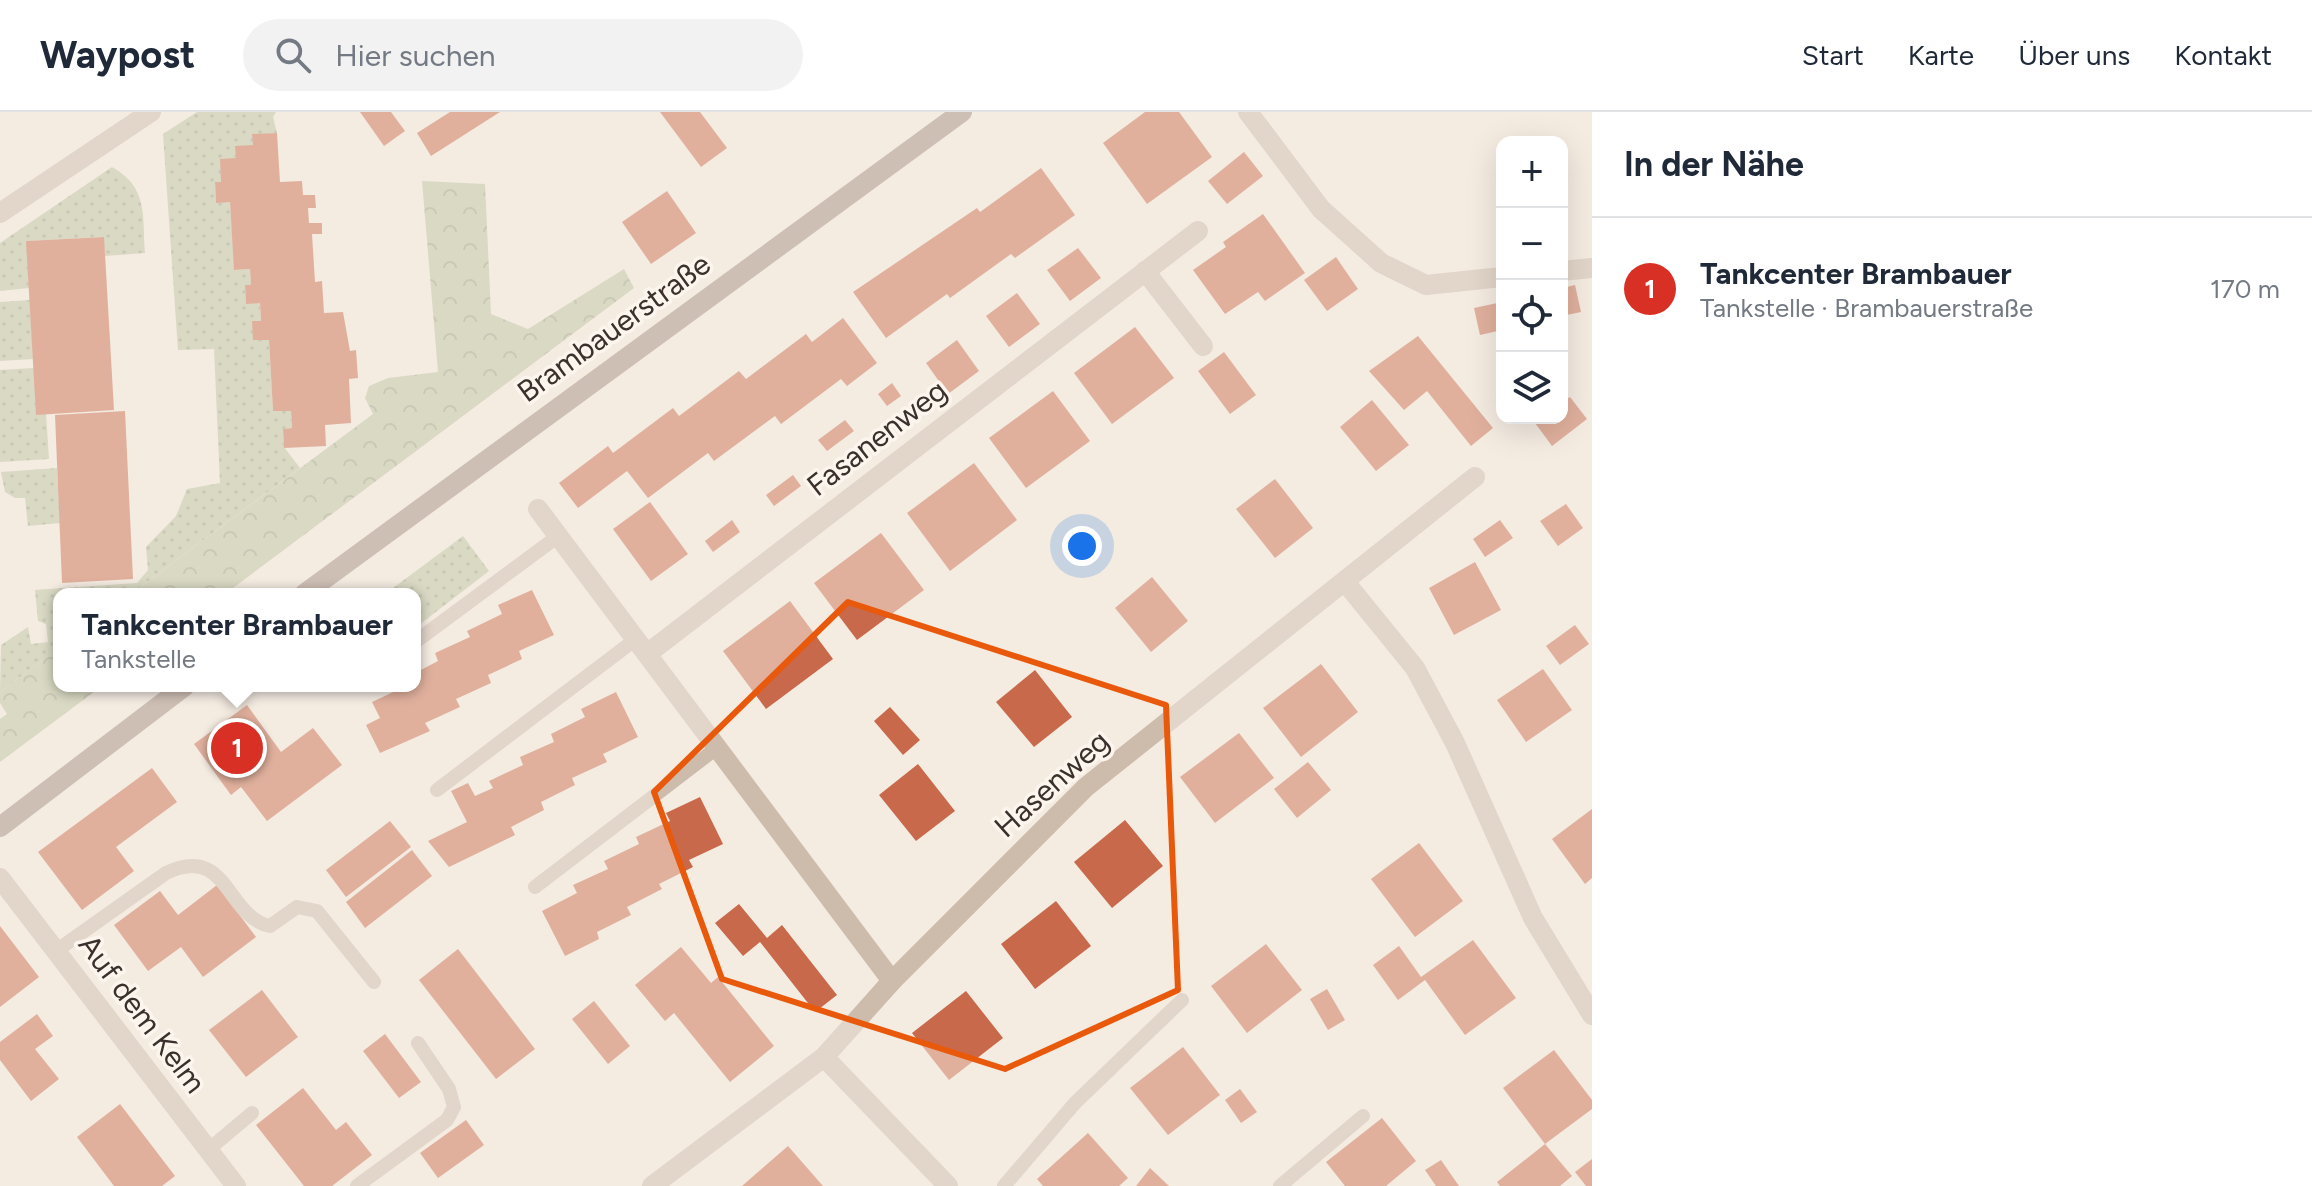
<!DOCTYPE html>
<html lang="de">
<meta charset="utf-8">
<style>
body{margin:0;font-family:Figtree,sans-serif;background:#f2f2f3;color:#1f2937}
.controls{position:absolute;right:24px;top:24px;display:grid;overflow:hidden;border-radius:16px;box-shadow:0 8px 32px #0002}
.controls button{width:72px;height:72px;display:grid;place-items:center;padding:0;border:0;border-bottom:2px solid #e0e1e3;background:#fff;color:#1f2937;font:40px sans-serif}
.you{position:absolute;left:1082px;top:434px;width:28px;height:28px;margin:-20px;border:6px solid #fff;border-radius:50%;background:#1a73e8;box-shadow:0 0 0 12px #1a73e833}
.badge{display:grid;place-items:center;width:52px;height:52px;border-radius:50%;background:#d93025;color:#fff;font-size:26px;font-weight:700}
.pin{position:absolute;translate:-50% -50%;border:4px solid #fff;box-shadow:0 2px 8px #0006}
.popup{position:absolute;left:53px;top:476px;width:368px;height:104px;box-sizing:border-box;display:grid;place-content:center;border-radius:16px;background:#fff;filter:drop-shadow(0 2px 6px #0005);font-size:26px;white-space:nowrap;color:#747a83}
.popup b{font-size:30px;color:#1f2937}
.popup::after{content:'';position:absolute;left:50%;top:100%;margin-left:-16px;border:16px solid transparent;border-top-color:#fff}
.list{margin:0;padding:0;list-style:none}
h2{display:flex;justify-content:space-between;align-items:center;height:104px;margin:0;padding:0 32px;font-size:34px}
h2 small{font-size:26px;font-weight:400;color:#747a83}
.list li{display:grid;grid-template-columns:52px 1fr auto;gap:24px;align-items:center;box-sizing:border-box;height:144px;padding:0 32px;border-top:2px solid #e0e1e3}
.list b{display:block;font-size:30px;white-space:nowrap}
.list p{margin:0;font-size:26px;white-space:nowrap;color:#747a83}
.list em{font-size:26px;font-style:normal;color:#747a83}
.icon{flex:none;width:44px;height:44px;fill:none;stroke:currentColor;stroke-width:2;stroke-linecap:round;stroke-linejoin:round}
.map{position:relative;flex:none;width:1592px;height:1074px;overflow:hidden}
header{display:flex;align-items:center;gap:48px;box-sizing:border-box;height:112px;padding:0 40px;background:#fff;border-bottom:2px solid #e0e1e3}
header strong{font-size:38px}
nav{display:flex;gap:44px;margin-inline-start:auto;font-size:28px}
.search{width:560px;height:72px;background:#f2f2f3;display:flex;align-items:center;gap:20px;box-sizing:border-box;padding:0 28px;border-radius:44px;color:#747a83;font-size:30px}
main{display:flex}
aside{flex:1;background:#fff}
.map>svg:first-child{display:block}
</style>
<header>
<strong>Waypost</strong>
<div class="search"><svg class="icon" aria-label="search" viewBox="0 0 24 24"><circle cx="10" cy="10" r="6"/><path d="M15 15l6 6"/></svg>Hier suchen</div>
<nav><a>Start</a><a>Karte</a><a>Über uns</a><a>Kontakt</a></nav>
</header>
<main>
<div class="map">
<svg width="1592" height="1074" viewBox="0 0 1592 1074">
<defs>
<pattern id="grass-dots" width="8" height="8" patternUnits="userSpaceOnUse" patternTransform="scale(2)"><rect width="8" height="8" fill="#b8c4a0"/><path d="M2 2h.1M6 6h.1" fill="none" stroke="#97a083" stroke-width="1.8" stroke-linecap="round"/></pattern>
<pattern id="forest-crowns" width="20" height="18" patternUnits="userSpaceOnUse" patternTransform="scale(2)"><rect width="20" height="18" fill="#b8c4a0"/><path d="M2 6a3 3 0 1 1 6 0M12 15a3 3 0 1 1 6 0" fill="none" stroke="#97a083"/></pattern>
</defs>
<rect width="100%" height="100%" fill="#f4ebe1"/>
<g fill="url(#grass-dots)">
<polygon points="197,0 276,0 273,5 277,21 253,23 253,33 236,46 221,70 215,71 216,90 230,90 235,158 250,157 251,173 245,174 246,191 260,191 261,209 253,228 269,228 273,299 291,299 292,316 283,317 284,335 300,356 131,482 59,482 59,536 0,580 1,533 28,515 31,532 48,530 46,512 38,509 35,478 137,471 148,458 146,435 176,404 187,377 220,371 214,237 178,238 163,22"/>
<path d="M 112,55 C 149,76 142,104 145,141 L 105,144 L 103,125 L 27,129 L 29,176 L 0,179 L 0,131 Z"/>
<polygon points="30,188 33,247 0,249 0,190"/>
<polygon points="34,256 46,302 49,347 0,350 0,258"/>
<polygon points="57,356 60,411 28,414 25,386 15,386 5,380 1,360"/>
<polygon points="463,424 489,459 415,516 415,482 385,482"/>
</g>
<g fill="url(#forest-crowns)">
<polygon points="422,69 485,72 491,202 528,217 624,157 634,176 225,482 131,482 373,302 365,286 369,274 388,266 438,260"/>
<polygon points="59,536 59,574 102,574 0,650 0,607 7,602 0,591 0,580"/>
</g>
<g fill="#c8694b">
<polygon points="360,0 391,0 405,19 384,34"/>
<polygon points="450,0 500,0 431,44 417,21"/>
<polygon points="660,0 700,0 727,36 701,55"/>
<polygon points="1145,0 1179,0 1212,45 1147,92 1103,31"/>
<polygon points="277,21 280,70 302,69 303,83 315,83 316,96 308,96 309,111 322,111 322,122 312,122 315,170 322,169 324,201 343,200 350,239 356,238 358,266 349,267 351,311 325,313 326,334 284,336 283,317 292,316 291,299 273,299 269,228 253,228 252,209 261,209 260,191 246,192 245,173 251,173 250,157 234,158 230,90 216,91 215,70 221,70 220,47 236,46 235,34 253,33 252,22"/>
<polygon points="1244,40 1263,64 1227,92 1208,69"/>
<polygon points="1041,56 1075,103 1015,146 1011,142 950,186 947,182 886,226 853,180 977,96 980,100"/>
<polygon points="667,79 696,121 651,152 622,110"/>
<polygon points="1263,102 1305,161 1265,189 1258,180 1225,202 1193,158 1226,135 1223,130"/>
<polygon points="104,125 114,298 36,303 26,129"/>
<polygon points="1078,136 1101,166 1070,189 1047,158"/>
<polygon points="1336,145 1358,177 1327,199 1304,168"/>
<polygon points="1575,173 1581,200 1562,204 1562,176"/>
<polygon points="1017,181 1040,212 1009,235 986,204"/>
<polygon points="1502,190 1502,218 1480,223 1474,196"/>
<polygon points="843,206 877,251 847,274 841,267 781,312 775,304 714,349 708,341 648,386 627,359 578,396 559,371 608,334 613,341 673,296 679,304 739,259 746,267 806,222 812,230"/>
<polygon points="1135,215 1174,266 1112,312 1074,261"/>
<polygon points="1418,224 1493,316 1471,334 1427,279 1404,298 1369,259"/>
<polygon points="957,228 979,259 948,282 926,251"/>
<polygon points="1224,240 1256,283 1230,302 1198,259"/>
<polygon points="892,271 901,284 887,294 878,282"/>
<polygon points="1053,279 1090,329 1026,376 989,326"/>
<polygon points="1570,285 1587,307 1552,334 1535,311 1542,306 1562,306 1562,290"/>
<polygon points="1372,288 1409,333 1376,359 1340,315"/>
<polygon points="125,299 133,467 62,471 55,303"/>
<polygon points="845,308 854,319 827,339 818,328"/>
<polygon points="974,351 1017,408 950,459 907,401"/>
<polygon points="793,363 801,374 774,394 766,383"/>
<polygon points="1275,367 1313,416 1275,446 1236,397"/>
<polygon points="650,390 688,442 651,469 613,417"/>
<polygon points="1566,392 1583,416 1558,434 1540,409"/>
<polygon points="732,408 740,420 713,440 705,429"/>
<polygon points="1500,408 1513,426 1485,445 1473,427"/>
<polygon points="881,421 924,478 857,528 814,471"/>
<polygon points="1475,450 1501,498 1454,523 1429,476"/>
<polygon points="1152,465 1188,509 1151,540 1115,496"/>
<polygon points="532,478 554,523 519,539 522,547 488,563 491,571 456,587 460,595 425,611 430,619 380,641 366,613 380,606 372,590 406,574 415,574 415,561 438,549 435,541 470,525 467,519 502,502 498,493"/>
<polygon points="790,489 833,547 766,597 723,539"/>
<polygon points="1575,513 1589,532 1560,553 1546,534"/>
<polygon points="1321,552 1358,600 1301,645 1263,596"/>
<polygon points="1543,557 1572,598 1526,630 1497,588"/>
<polygon points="1035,558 1072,605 1034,635 996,590"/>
<polygon points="616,580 638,625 603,642 607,650 572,666 575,673 541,690 544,698 511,715 515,723 449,755 428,729 467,710 451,679 468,671 475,684 493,676 489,669 523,653 520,645 554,630 551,622 585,605 581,597"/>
<polygon points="247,593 281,640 313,616 342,653 267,709 241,675 231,683 194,632"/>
<polygon points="890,595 920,628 903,643 874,609"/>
<polygon points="1239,621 1274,666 1215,711 1180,665"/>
<polygon points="1308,650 1331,678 1297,706 1274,677"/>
<polygon points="918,652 955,699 916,729 879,683"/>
<polygon points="152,656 177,690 116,735 134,759 82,798 38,740"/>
<polygon points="700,685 723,732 689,748 693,755 659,772 662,777 627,795 631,803 597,820 599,827 565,844 542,799 577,781 573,773 608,757 604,749 639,732 636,725 670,709 666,701"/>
<polygon points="1592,697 1592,766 1585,772 1552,727"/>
<polygon points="1125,708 1163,754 1112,796 1074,750"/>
<polygon points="390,709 411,735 346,785 326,758"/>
<polygon points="1419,731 1463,789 1415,825 1371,767"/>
<polygon points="412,738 432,764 365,816 346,790"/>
<polygon points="217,773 256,825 203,865 181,835 148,859 114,813 160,779 178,803"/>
<polygon points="1056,789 1091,834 1035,877 1001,832"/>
<polygon points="739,792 767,826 782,813 837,883 815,900 760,830 743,844 715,811"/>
<polygon points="0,814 39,865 0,895"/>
<polygon points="1473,828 1516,886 1465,923 1425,868 1398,888 1373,853 1399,834 1421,865"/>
<polygon points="1266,832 1302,878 1247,921 1211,874"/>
<polygon points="681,835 711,871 718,865 774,934 730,970 674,901 665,909 635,873"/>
<polygon points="458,837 535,937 496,967 419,868"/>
<polygon points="1327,877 1345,908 1328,918 1310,887"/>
<polygon points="262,878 298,925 246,965 209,918"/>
<polygon points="966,879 1003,926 949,968 912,921"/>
<polygon points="594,889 630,934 608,952 572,907"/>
<polygon points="37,902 53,924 35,937 59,967 31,989 0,948 0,930"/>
<polygon points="385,922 421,970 399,986 363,939"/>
<polygon points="1183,935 1220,983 1168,1023 1130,976"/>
<polygon points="1554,938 1592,988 1592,997 1545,1032 1503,976"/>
<polygon points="303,976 336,1018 346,1010 372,1043 332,1074 304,1074 256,1013"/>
<polygon points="1240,977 1257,1000 1241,1011 1225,988"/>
<polygon points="120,992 175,1064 162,1074 114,1074 77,1025"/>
<polygon points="1382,1006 1416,1049 1386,1074 1345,1074 1326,1050"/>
<polygon points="466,1008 484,1033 438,1066 420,1041"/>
<polygon points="1088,1021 1128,1066 1119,1074 1043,1074 1037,1067"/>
<polygon points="1545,1032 1572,1064 1560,1074 1500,1074 1497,1070"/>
<polygon points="788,1034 823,1074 742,1074"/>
<polygon points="1592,1047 1592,1074 1586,1074 1575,1060"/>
<polygon points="1441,1048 1459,1074 1436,1074 1425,1058"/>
<polygon points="1150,1056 1169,1074 1136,1074"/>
</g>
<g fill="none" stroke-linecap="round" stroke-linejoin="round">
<g stroke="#cdbbac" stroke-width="14">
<polyline points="415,530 557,425"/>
<polyline points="437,678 636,527"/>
<polyline points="535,775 718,635"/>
<path d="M 56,839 L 166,761 C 228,731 226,805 270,814 L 297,795 L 317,799 L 374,870"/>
<polyline points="208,1038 252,1001"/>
<polyline points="357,1074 447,1008 454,995 449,977 418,931"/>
<polyline points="1004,1074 1075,991 1182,888"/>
<polyline points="1280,1074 1363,1004"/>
</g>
<g stroke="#cdbbac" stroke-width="20">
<polyline points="1248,0 1321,97 1381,151 1426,173 1502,165"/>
<polyline points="0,101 151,0"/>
<polyline points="1145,159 1203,234"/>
<polyline points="1562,159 1592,156"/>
<polyline points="538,397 892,869"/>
<polyline points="1346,471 1415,556 1455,631 1533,806 1592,903"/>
<polyline points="647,542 1198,119"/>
<polyline points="0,766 236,1074"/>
<polyline points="824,945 892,869 1086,675 1475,365"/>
<polyline points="652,1074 824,945 948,1074"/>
</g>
<g stroke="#a18a7d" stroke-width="20">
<polyline points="304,482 962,0"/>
<polyline points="0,715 185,574"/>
</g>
</g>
<path d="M0 0H1592V1074H0ZM 848,490 L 1166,593 L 1178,878 L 1005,957 L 722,867 L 654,680 Z" fill="#f4ebe1" fill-opacity=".55" fill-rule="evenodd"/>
<path fill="none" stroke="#e8590c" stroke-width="6" stroke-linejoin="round" d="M 848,490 L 1166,593 L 1178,878 L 1005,957 L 722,867 L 654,680 Z"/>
<g text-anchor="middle" stroke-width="7" stroke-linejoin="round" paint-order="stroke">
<g font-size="30" fill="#3b302b" stroke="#fbf5ee">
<text transform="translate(614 216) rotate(-36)" y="10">Brambauerstraße</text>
<text transform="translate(877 326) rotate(-38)" y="10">Fasanenweg</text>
<text transform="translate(1052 672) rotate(-42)" y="10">Hasenweg</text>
<text transform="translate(142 902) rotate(53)" y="10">Auf dem Kelm</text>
</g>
</g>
</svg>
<div class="controls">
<button>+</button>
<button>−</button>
<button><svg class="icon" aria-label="locate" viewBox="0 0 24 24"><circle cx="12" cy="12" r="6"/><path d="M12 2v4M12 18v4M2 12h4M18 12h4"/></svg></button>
<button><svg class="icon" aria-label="layers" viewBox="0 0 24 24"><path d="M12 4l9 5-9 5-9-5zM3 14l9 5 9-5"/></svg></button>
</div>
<div class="you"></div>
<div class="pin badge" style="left:237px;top:636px">1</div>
<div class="popup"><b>Tankcenter Brambauer</b>Tankstelle</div>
</div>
<aside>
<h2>In der Nähe<small></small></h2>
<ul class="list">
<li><span class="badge">1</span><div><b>Tankcenter Brambauer</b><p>Tankstelle · Brambauerstraße</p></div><em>170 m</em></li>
</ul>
</aside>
</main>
